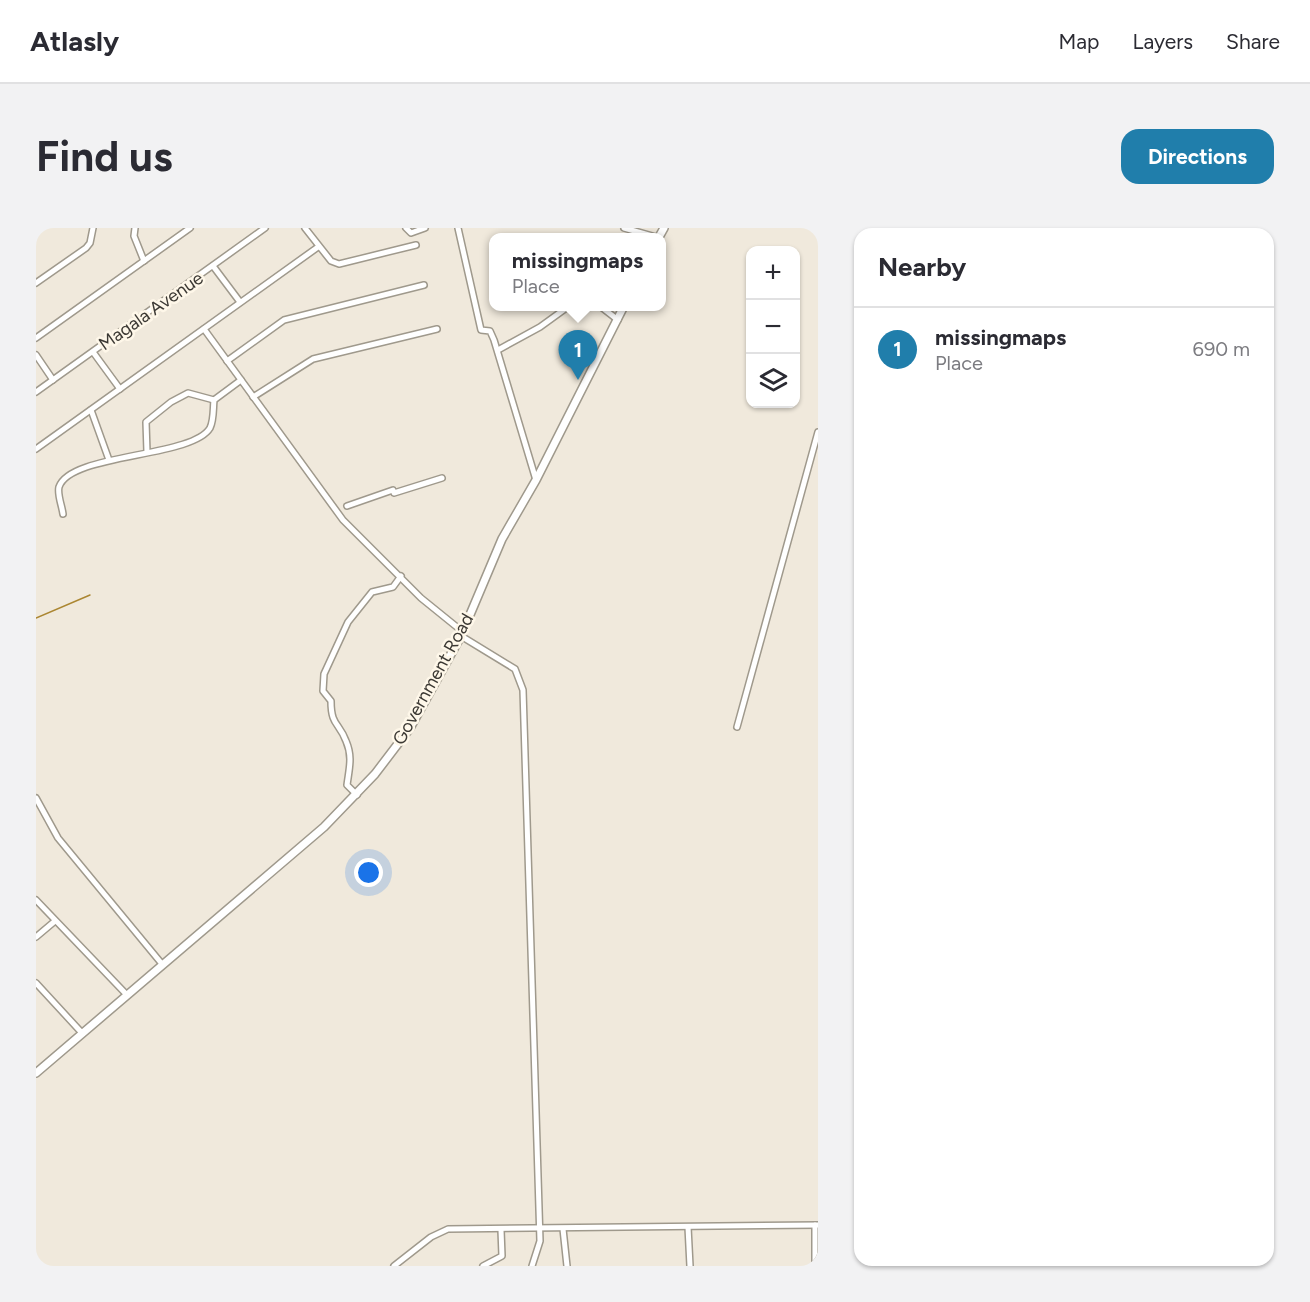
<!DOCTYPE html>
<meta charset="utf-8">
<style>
body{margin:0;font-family:Figtree,sans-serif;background:#f2f2f3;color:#2b2b33}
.controls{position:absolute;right:18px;top:18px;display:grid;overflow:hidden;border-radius:12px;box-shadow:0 2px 4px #0004}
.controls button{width:54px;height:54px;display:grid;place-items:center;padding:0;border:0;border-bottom:2px solid #e1e1e2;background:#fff;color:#2b2b33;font:30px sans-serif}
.you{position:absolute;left:333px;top:645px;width:21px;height:21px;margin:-15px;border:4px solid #fff;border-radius:50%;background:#1a73e8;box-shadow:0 0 0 9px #1a73e833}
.badge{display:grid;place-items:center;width:39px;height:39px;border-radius:50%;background:#207eab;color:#fff;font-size:20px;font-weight:700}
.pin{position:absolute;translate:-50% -50px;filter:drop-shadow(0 2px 3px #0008)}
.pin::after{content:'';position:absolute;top:32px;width:21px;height:18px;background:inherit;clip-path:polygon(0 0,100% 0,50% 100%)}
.popup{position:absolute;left:453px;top:5px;width:177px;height:78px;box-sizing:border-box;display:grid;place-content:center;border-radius:12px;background:#fff;filter:drop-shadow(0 2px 4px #0005);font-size:20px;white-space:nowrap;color:#7c7c81}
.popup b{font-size:22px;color:#2b2b33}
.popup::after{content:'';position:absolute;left:50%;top:100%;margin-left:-12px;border:12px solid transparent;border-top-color:#fff}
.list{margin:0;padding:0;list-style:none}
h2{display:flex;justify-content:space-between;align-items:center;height:78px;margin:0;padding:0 24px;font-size:26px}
h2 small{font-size:20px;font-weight:400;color:#7c7c81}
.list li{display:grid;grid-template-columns:39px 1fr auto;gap:18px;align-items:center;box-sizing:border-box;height:84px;padding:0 24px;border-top:2px solid #e1e1e2}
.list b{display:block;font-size:22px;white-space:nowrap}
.list p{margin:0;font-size:20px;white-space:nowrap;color:#7c7c81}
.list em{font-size:20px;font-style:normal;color:#7c7c81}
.icon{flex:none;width:33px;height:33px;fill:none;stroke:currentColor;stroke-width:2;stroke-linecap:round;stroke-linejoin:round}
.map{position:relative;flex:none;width:782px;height:1038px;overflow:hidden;border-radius:18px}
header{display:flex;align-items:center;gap:36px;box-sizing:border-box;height:84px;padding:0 30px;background:#fff;border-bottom:2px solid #e1e1e2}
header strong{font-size:28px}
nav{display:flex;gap:33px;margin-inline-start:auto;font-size:21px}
.intro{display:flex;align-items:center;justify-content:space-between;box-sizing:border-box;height:144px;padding:0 36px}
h1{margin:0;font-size:42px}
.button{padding:15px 27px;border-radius:18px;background:#207eab;color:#fff;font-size:21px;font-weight:700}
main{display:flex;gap:36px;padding:0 36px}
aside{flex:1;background:#fff;border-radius:18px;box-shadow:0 2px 4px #0004}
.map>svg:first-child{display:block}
</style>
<header>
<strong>Atlasly</strong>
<nav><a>Map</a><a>Layers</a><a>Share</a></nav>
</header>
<div class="intro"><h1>Find us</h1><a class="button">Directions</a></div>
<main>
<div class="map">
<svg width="782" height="1038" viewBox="0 0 782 1038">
<rect width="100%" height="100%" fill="#f0e9dc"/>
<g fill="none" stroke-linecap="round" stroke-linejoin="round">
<polyline stroke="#ab8631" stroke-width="1.5" points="0,390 54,367"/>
<g stroke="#9f998c" stroke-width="8">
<g id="minor">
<polyline points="99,0 98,8 108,33"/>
<polyline points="269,0 295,33 303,36 380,17"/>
<polyline points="370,0 375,5 389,0"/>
<polyline points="422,0 445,102 454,103 458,112 500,252"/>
<polyline points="588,0 620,9"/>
<polyline points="782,0 782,1"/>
<polyline points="177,38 204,74"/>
<polyline points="0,55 50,20 54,15 57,0"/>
<polyline points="564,78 582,92"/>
<polyline points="168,101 307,292 385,370 427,404"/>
<polyline points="0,110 154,0"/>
<polyline points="462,122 504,99 533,78"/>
<polyline points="57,124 84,161"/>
<polyline points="0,127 17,152"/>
<polyline points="191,133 248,92 388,57"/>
<polyline points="0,164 229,0"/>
<polyline points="217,169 277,131 401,101"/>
<polyline points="55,182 73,232"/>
<polyline points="0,221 282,19"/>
<polyline points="111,224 110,194 135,174 152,165 178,172"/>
<polyline points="358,265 406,250"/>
<polyline points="311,278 357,262"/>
<path d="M 27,286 C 26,278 21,266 23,259 C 34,225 156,230 174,200 C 178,192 177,181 178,172 L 205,152"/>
<polyline points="425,408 479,441 487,462 504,1013 496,1038"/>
<polyline points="701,499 782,204"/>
<path d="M 321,567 L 311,557 C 313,541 317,529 310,513 C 303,494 295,498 295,473 L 287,463 L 288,446 L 312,394 L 336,364 L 357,359 L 365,348"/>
<polyline points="0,570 22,610 126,736"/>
<polyline points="0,672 91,767"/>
<polyline points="0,709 19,693"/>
<polyline points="0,755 46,805"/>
<polyline points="652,999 654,1038"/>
<polyline points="527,1001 531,1038"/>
<polyline points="358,1038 395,1009 412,1001 782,997"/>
<polyline points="447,1038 466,1028 465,1002"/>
<polyline points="779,1038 779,997"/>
</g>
</g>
<g stroke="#9f998c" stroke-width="10">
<g id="tertiary">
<polyline points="623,9 628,0"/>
<polyline points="0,845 288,599 339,546 374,500 425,408 466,311 500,252 588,78"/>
</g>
</g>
<use href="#minor" stroke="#fff" stroke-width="5"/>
<use href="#tertiary" stroke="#fff" stroke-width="7"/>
</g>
<g text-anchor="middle" stroke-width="5" stroke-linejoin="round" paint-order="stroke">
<g font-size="18" fill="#3c3934" stroke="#fef7e9">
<text transform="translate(115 83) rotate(-35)" y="6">Magala Avenue</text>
<text transform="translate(397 451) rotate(-61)" y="6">Government Road</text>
</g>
</g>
</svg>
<div class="controls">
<button>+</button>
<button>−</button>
<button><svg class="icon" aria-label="layers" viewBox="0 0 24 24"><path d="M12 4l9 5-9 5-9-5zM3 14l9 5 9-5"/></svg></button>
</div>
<div class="you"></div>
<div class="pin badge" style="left:542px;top:152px">1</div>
<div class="popup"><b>missingmaps</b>Place</div>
</div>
<aside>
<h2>Nearby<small></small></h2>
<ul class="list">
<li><span class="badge">1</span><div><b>missingmaps</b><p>Place</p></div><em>690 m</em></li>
</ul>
</aside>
</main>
